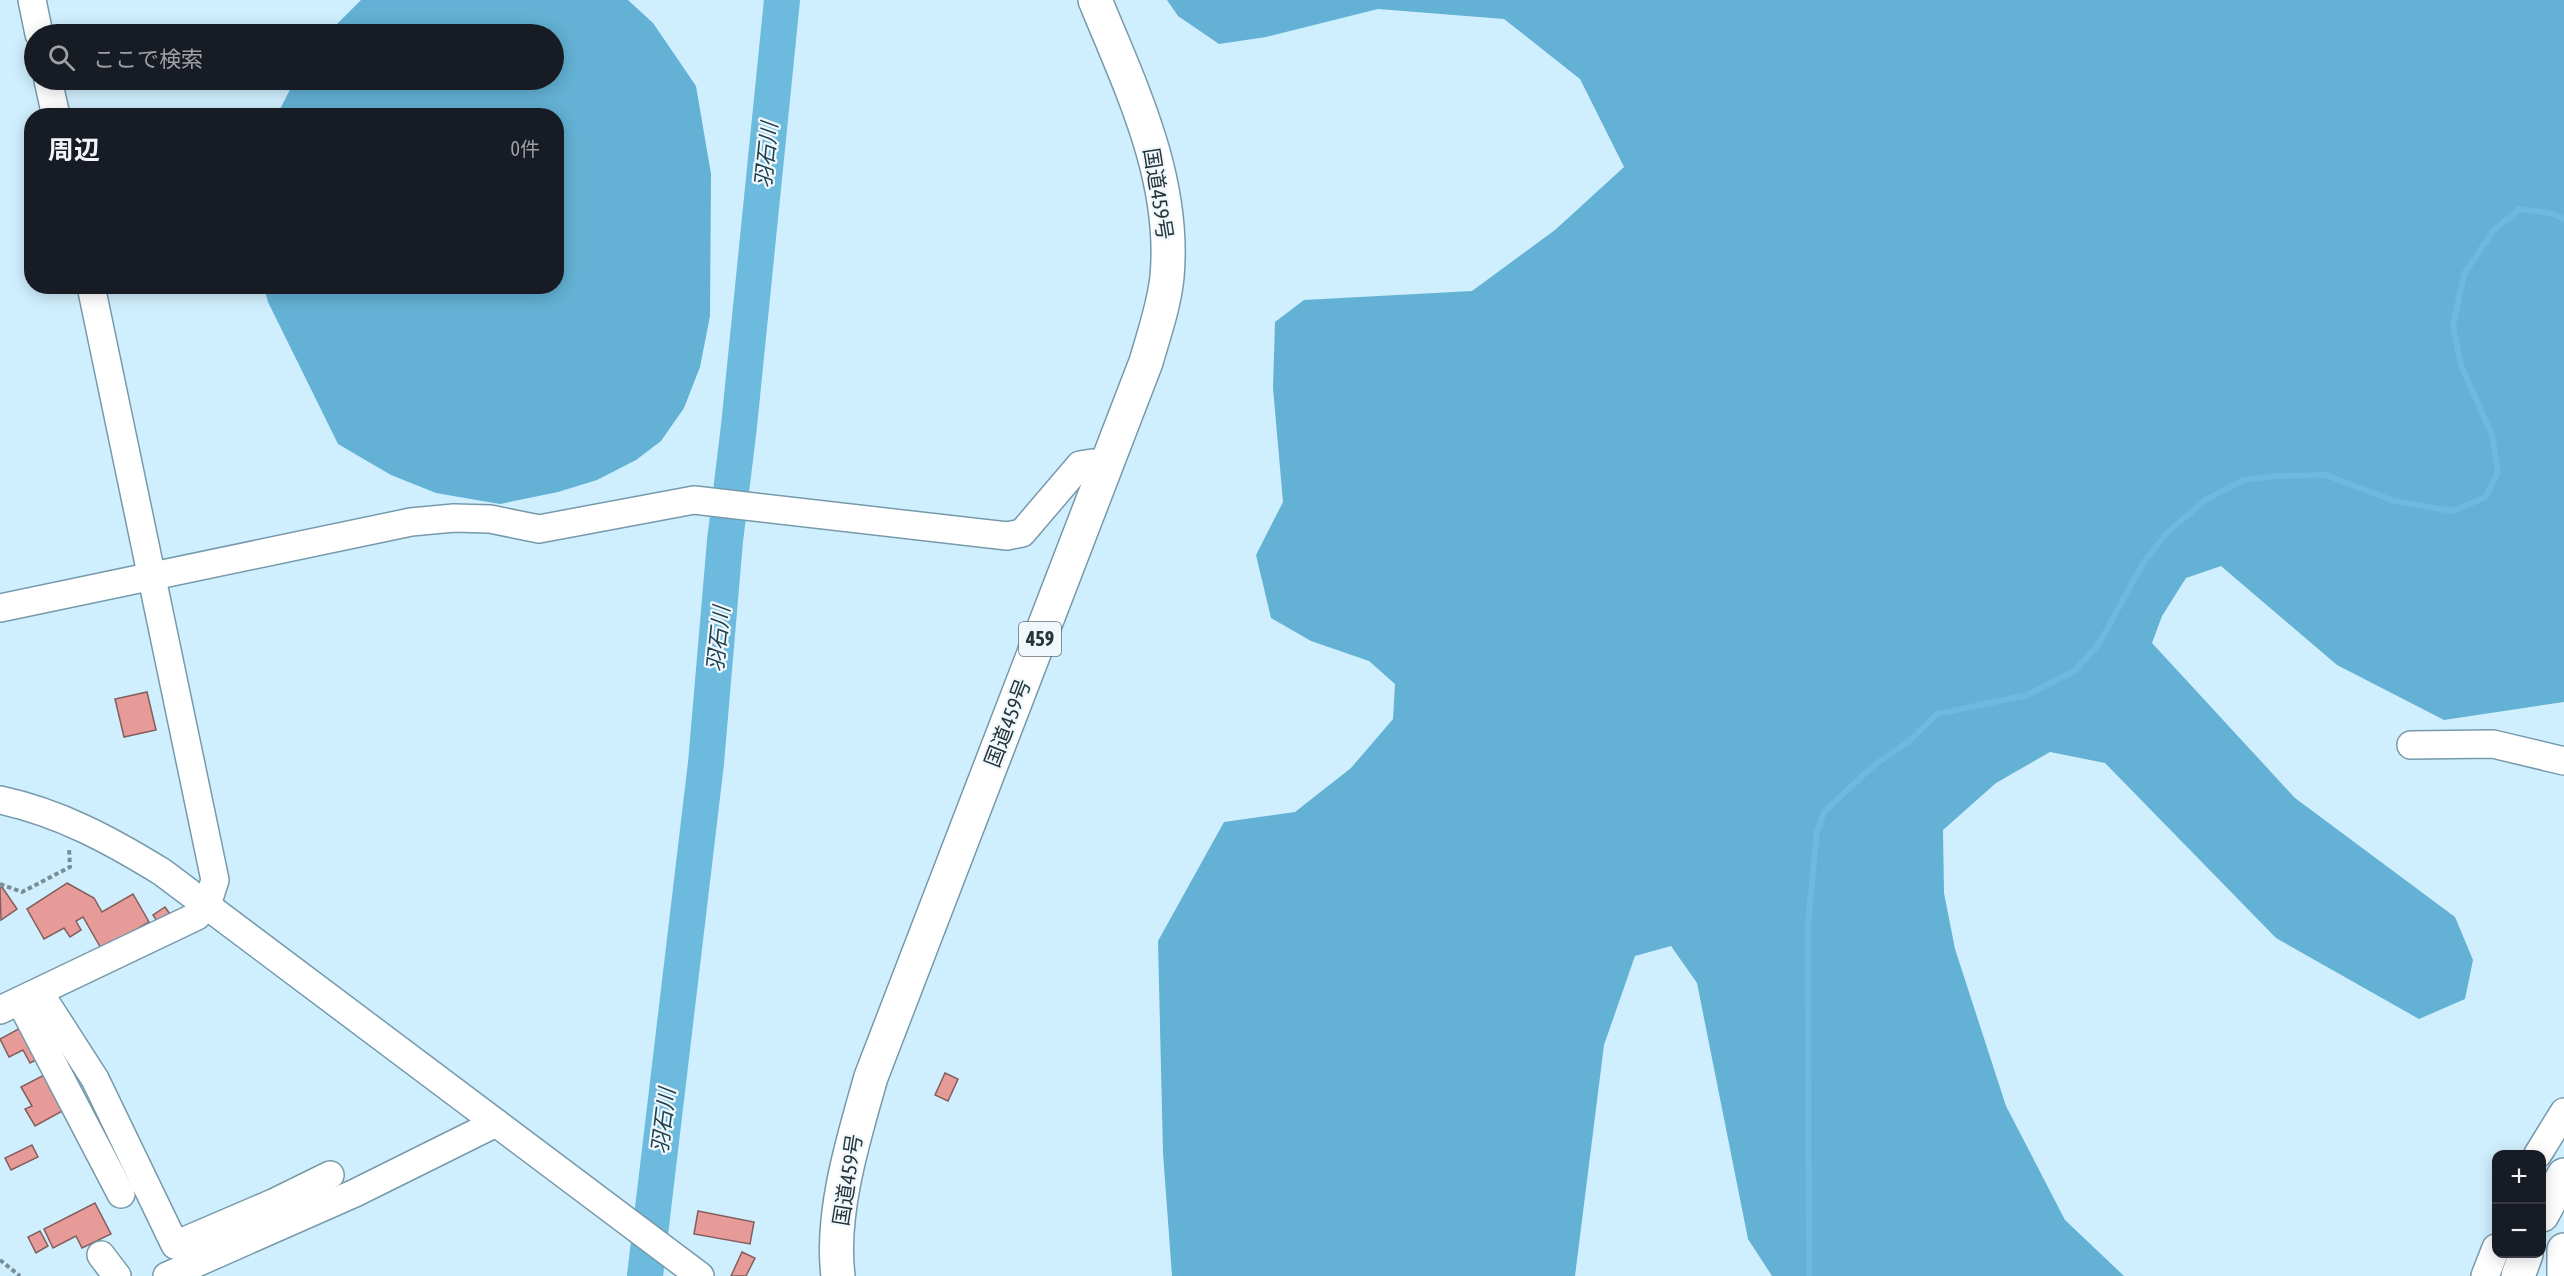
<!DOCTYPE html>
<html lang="ja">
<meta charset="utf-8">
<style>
body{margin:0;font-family:"Asap Condensed","Noto Sans JP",sans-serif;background:#242831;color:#f1f3f6}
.controls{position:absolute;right:18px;bottom:18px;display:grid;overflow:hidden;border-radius:12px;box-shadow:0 3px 15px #0003}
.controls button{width:54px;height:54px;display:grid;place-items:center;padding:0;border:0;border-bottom:2px solid #363941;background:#171b24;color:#f1f3f6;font:30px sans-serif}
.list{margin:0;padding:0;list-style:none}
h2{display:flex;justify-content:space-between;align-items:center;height:78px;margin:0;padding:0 24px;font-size:26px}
h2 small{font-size:20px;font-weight:400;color:#9ea1a6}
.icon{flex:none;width:33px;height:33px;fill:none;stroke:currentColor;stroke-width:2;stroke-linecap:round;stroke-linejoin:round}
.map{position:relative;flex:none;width:2564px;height:1276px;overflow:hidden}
.search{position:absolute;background:#171b24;box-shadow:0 3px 15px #0003;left:24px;top:24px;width:540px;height:66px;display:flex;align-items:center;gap:15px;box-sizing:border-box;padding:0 21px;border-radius:33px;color:#9ea1a6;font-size:22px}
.panel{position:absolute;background:#171b24;box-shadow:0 3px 15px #0003;left:24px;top:108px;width:540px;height:186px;border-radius:24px}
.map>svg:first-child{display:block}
</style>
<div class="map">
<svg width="2564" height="1276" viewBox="0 0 2564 1276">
<rect width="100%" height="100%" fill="#d0effe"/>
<g fill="#63b1d4">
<polygon points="361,0 628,0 653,23 696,86 711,174 710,316 700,367 684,408 661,441 636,460 597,480 558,492 500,504 436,493 391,475 338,444 268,302 264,287 556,286 556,116 277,115 295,80 554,80 554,34 327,34"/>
<polygon points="1167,0 2564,0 2564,702 2444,720 2337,665 2221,566 2186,578 2162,616 2152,643 2295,798 2455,917 2473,960 2465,999 2419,1019 2276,938 2105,763 2050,752 1996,783 1943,830 1944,893 1955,949 2006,1106 2065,1220 2124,1276 1772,1276 1748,1239 1697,983 1671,946 1635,956 1604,1045 1575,1276 1172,1276 1163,1153 1158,941 1224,822 1295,812 1351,768 1393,719 1395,684 1369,661 1311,641 1271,618 1256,555 1283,502 1273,388 1275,322 1304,300 1472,291 1555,230 1624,167 1580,79 1504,19 1378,9 1266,37 1219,44 1178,16"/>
</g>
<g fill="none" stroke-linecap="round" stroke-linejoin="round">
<polyline stroke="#6cbadd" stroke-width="6" points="1809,1276 1808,923 1817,832 1824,812 1873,766 1908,742 1937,714 2027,695 2076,670 2100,642 2143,563 2166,534 2205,500 2244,480 2276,476 2326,475 2394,501 2452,511 2486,497 2498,472 2492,435 2461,365 2453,326 2464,274 2493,231 2519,209 2550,213 2564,219"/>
<polyline stroke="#6cbadd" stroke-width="36" points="645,1276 706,763 725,541 739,426 782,0"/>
</g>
<g fill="#e79b98" stroke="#825e5c" stroke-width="1.5">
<polygon points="147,692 156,730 124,737 115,699"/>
<polygon points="67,883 94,898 102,912 133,894 149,922 102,950 83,917 76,921 81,930 70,937 64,928 44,939 27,909"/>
<polygon points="2,887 17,909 1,920 0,888"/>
<polygon points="165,907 170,914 158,923 153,915"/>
<polygon points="24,1026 40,1058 30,1063 23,1050 9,1057 0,1039"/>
<polygon points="48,1073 68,1108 35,1126 25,1109 32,1106 21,1087"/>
<polygon points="945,1073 958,1079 948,1101 935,1095"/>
<polygon points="32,1145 38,1157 11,1170 5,1158"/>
<polygon points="95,1203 111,1234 82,1248 76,1236 53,1248 44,1229"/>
<polygon points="698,1211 754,1222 750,1244 694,1234"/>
<polygon points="40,1231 48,1246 36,1253 28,1237"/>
<polygon points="742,1252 755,1258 746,1276 731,1276"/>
</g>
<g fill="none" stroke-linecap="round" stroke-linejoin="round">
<g stroke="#769aab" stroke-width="30">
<g id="minor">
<polyline points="32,0 39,34"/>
<polyline points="48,80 56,116"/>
<polyline points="0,608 411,522 454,518 490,519 539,529 694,500 1007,536 1022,533 1080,465 1092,463 1106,465"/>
<polyline points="2411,745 2493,744 2564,761"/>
<path d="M 0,800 C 60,813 110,840 162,872 L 700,1276"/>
<polyline points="39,992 95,1079 175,1245 273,1203 330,1175"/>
<polyline points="20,1001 121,1194"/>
<polyline points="0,1010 197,916 207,905 215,880 91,286"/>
<polyline points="2538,1154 2564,1112"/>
<polyline points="101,1255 117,1276"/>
<polyline points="167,1276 355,1193 496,1123"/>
<polyline points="2485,1276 2496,1248"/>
</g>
</g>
<g stroke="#769aab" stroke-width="36">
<g id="highway">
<polyline points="2542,1215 2564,1175"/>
<path d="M 838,1276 C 830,1213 854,1137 871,1077 L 1146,362 C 1154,334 1164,306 1167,277 C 1176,179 1131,88 1095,0"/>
<polyline points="2518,1276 2526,1254"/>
<polyline points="2564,1276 2564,1250"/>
</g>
</g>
<g stroke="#778e99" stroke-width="4" stroke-dasharray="4.5 3" stroke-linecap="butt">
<polyline points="0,884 22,892 70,867 69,848"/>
<polyline points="0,1260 20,1276"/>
</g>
<use href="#minor" stroke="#fff" stroke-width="27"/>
<use href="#highway" stroke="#fff" stroke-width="33"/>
</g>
<g text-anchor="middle" stroke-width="4.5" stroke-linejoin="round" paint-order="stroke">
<rect fill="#f0f8fc" stroke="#637076" stroke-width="1.5" x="1019" y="622" width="42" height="34" rx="4.5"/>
<g font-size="20" font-weight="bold" fill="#26353c">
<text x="1040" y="646">459</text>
</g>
<g font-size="21" fill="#26353c" stroke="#f0f8fc">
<text transform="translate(1158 194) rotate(81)" y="7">国道459号</text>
<text transform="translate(1008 723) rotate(-69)" y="7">国道459号</text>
<text transform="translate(848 1180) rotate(-81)" y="7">国道459号</text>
</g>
<g font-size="22" font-style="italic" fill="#1d4150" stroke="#f0f8fc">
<text transform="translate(766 155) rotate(-84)" y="8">羽石川</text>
<text transform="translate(718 639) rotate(-84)" y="8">羽石川</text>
<text transform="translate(663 1121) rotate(-83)" y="8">羽石川</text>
</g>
</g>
</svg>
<div class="controls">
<button>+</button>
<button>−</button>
</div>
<div class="search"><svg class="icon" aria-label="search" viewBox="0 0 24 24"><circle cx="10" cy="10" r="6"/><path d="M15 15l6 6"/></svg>ここで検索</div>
<section class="panel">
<h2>周辺<small>0件</small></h2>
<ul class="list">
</ul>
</section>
</div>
